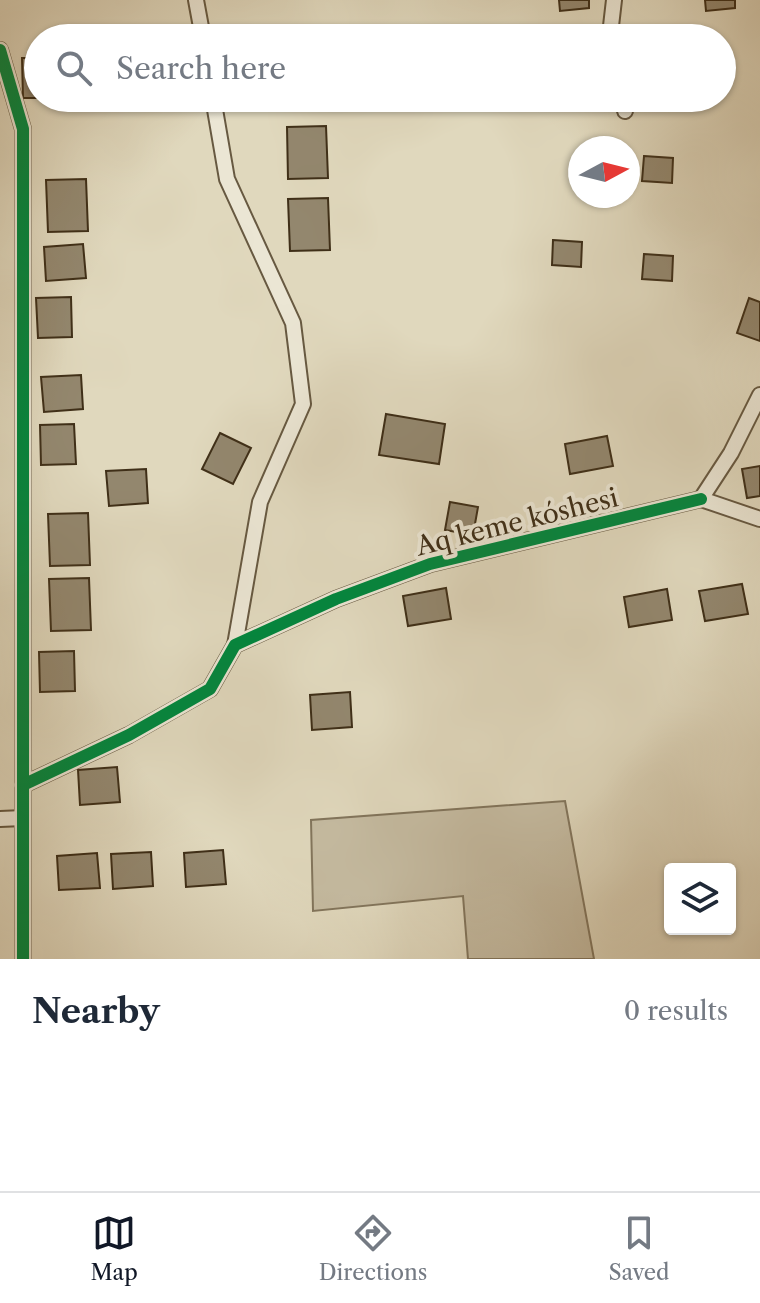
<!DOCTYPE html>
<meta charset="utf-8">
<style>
body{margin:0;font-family:"Libre Caslon Text",serif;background:#f6f6f7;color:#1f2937}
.controls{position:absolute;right:24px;bottom:24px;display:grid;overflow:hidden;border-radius:8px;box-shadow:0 2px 6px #0004}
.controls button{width:72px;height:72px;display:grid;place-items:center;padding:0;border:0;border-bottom:2px solid #e0e1e3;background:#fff;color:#1f2937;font:40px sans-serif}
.compass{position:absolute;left:568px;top:136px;width:72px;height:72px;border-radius:50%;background:#fff;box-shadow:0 2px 6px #0004;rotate:83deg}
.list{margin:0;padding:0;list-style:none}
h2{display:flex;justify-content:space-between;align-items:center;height:104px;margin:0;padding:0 32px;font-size:34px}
h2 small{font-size:26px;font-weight:400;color:#747a83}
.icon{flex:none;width:44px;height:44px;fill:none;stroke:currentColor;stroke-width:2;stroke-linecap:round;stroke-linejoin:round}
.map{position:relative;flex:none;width:760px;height:959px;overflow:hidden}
.search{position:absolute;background:#fff;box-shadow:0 2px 6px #0004;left:24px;right:24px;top:24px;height:88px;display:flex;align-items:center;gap:20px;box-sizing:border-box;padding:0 28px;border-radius:44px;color:#747a83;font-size:30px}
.sheet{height:232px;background:#fff}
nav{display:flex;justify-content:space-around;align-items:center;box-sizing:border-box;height:112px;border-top:2px solid #e0e1e3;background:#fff;font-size:22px;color:#747a83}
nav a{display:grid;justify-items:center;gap:4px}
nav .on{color:#111827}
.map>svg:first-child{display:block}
</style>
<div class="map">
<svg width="760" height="959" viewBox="0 0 760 959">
<rect width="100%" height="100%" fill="#e0d8bd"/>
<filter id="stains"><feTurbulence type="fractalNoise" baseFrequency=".0025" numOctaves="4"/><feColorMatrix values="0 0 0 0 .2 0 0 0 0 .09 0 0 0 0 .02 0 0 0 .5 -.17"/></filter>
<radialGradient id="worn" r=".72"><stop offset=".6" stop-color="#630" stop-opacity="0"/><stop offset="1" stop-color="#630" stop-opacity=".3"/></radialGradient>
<polygon fill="#c5bba1" stroke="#82755c" stroke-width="2" points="565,801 594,959 468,959 463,896 313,911 311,820"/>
<g fill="#93876e" stroke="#3f2f18" stroke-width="2">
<polygon points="559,0 589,0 589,8 560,11"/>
<polygon points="705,0 735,0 735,8 706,11"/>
<polygon points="22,58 38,58 38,98 23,98"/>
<polygon points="326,126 328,178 288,179 287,127"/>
<polygon points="644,156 673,158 672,183 642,181"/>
<polygon points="86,179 88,231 48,232 46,180"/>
<polygon points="328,198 330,250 290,251 288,199"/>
<polygon points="553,240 582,242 581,267 552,265"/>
<polygon points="83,244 86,278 46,281 44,247"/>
<polygon points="644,254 673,256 672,281 642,279"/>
<polygon points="71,297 72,337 38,338 36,298"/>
<polygon points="749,298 760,302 760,341 737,333"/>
<polygon points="81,375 83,409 44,412 41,377"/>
<polygon points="386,414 445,424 439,464 379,455"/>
<polygon points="74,424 76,464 41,465 40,425"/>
<polygon points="220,433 251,448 233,484 202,469"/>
<polygon points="607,436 613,466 570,474 565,444"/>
<polygon points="760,466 760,496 747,498 742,469"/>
<polygon points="146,469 148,503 109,506 106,471"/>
<polygon points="450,502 478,507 473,535 445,530"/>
<polygon points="88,513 90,565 50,566 48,514"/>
<polygon points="89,578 91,630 51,631 49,579"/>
<polygon points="742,584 748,614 705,621 699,591"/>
<polygon points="446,588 451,619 408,626 403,596"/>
<polygon points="667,589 672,620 629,627 624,597"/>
<polygon points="74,651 75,691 40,692 39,652"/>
<polygon points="350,692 352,727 312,730 310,695"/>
<polygon points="117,767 120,802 80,805 78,770"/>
<polygon points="223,850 226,884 186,887 184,853"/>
<polygon points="151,852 153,886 113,889 111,854"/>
<polygon points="97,853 100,888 59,890 57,856"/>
</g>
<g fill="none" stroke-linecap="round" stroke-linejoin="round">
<g stroke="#675941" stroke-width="18">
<g id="street">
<polyline points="196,0 203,38"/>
<polyline points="613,38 611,26 614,0"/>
<polyline points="0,50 23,129 23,959"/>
<polyline points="213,98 227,179 293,323 303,404 260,502 235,645"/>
<polyline points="623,98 625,111"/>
<polyline points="701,499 731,453 760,395"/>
<polyline points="701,499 760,519"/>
<polyline points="23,785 129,735 210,689 235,645 336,599 430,564 701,499"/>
<polyline points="0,819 23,818"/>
</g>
</g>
<use href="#street" stroke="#ebe6d4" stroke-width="14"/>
<g stroke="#ebe6d4" stroke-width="17">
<g id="cycleway">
<polyline points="0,50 23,129 23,959"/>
<polyline points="23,785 129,735 210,689 235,645 336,599 430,564 701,499"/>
</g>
</g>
<use href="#cycleway" stroke="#00873e" stroke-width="12"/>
</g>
<g text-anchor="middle" stroke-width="8" stroke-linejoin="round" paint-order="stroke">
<g font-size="26" fill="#3f2f18" stroke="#ebe6d4">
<text transform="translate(517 522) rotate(-14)" y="9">Aq keme kóshesi</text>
</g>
</g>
<rect width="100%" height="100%" filter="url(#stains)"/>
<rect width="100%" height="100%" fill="url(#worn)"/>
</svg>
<div class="controls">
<button><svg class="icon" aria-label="layers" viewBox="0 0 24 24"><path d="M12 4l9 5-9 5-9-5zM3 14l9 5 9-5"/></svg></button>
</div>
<svg class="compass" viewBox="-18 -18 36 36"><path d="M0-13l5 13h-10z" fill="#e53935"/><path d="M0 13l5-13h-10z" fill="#747a83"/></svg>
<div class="search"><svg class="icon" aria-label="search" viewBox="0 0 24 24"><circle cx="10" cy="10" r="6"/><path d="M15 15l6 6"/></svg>Search here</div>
</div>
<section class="sheet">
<h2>Nearby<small>0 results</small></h2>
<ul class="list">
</ul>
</section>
<nav>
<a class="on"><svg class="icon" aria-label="map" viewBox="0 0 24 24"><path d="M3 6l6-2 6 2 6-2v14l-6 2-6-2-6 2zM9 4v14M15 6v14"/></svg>Map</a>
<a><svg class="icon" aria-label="directions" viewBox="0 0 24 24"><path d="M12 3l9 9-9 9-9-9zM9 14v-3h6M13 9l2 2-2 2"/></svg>Directions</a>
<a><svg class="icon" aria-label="saved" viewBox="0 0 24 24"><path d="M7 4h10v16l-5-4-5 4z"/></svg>Saved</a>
</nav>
